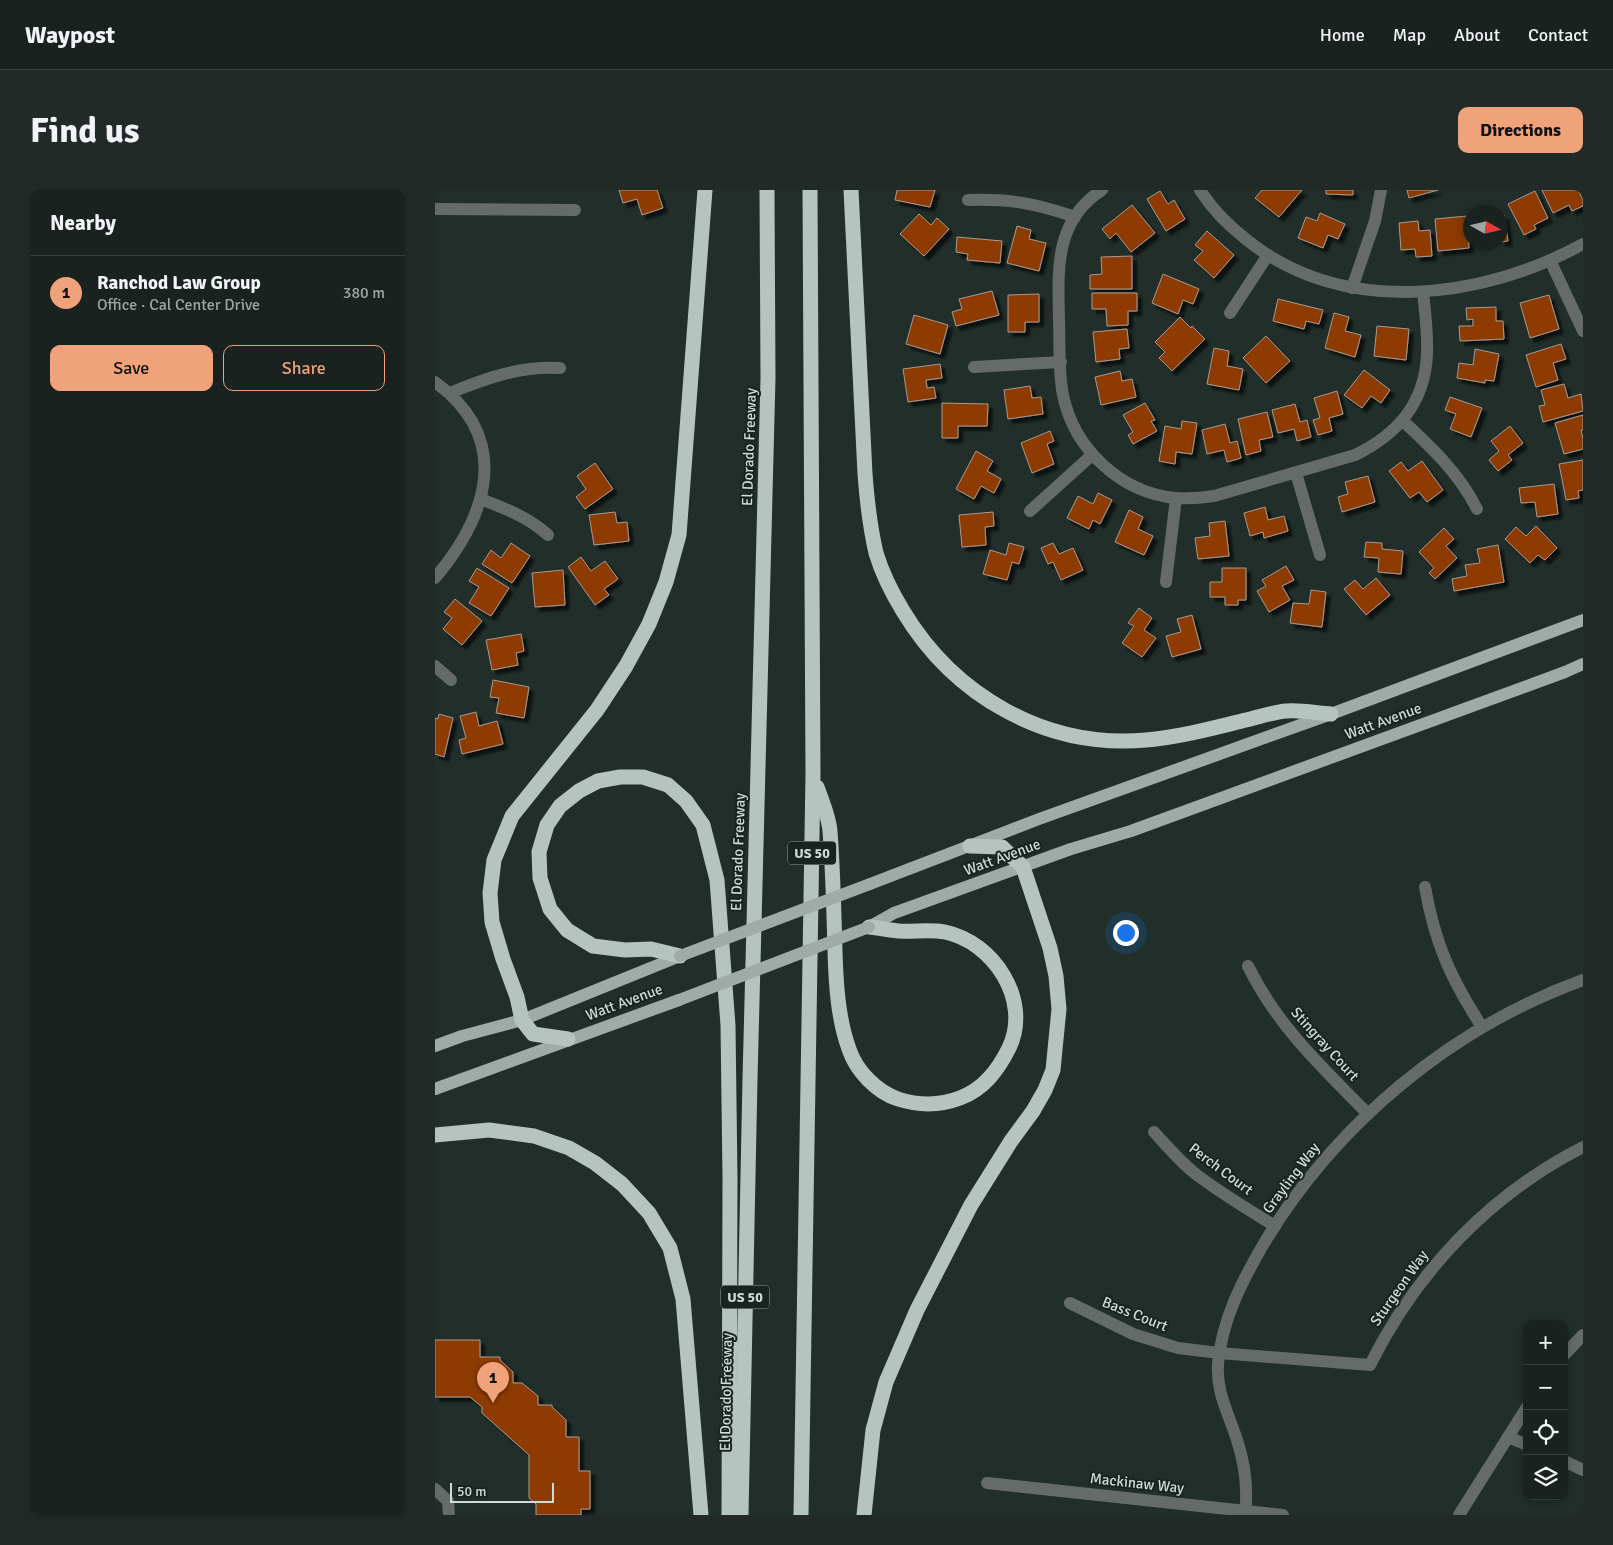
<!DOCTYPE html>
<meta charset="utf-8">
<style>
body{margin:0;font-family:Signika,sans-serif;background:#222a28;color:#f1f3f6}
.controls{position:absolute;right:15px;bottom:15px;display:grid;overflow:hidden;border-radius:10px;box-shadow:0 2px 8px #0003}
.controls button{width:45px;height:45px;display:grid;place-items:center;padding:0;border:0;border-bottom:1px solid #373f3d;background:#19221f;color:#f1f3f6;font:25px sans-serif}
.compass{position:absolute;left:1028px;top:15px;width:45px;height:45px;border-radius:50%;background:#19221f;box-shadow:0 2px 8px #0003;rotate:98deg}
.scale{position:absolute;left:15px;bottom:12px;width:104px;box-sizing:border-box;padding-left:5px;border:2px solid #d2dad7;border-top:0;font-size:14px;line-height:18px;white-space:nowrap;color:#d2dad7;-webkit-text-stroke:4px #172420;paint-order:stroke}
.you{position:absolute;left:690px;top:742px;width:18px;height:18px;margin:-12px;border:4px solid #fff;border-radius:50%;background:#1a73e8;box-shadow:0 0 0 8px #1a73e833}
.badge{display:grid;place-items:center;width:32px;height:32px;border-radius:50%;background:#f0a27a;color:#111;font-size:16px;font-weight:700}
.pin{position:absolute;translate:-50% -41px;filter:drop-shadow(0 1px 2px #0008)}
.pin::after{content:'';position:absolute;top:26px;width:18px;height:15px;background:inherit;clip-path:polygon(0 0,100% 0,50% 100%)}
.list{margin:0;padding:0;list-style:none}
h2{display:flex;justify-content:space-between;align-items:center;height:65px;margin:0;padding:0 20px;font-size:21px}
h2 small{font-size:16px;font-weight:400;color:#9fa4a4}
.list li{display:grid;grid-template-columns:32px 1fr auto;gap:15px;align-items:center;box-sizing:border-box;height:75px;padding:0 20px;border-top:1px solid #373f3d}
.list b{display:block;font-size:19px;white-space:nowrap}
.list p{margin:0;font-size:16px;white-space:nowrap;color:#9fa4a4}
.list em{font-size:16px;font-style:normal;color:#9fa4a4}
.actions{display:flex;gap:10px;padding:15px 20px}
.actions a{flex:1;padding:11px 0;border:1px solid #f0a27a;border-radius:10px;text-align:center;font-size:18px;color:#f0a27a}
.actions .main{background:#f0a27a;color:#111}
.icon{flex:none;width:28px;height:28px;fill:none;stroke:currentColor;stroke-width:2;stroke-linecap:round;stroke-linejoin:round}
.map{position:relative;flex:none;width:1148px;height:1325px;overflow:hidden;border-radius:10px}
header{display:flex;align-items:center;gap:30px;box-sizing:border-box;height:70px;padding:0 25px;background:#19221f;border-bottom:1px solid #373f3d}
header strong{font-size:24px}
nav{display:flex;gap:28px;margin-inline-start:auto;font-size:18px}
.intro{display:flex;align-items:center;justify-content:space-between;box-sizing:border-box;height:120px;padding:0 30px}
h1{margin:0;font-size:35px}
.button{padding:12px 22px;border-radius:10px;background:#f0a27a;color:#111;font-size:18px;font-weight:700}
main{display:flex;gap:30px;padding:0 30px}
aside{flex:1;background:#19221f;border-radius:10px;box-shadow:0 2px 8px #0003}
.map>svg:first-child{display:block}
</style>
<header>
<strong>Waypost</strong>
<nav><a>Home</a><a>Map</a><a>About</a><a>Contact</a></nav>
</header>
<div class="intro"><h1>Find us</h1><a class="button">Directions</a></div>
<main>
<aside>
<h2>Nearby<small></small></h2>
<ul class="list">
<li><span class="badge">1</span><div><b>Ranchod Law Group</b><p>Office · Cal Center Drive</p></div><em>380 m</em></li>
</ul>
<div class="actions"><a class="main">Save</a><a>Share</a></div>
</aside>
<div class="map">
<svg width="1148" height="1325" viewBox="0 0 1148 1325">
<defs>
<filter id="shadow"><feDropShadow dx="4.5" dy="4.5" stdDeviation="1" flood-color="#0009"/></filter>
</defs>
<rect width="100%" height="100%" fill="#212e29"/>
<g fill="#8d3b00" stroke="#a89a93" filter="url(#shadow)">
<polygon points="184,0 222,0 228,18 207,25 202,9 188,13"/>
<polygon points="462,0 500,0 495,17 460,10"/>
<polygon points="827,0 867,0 844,27 820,8"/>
<polygon points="891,0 918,0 918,5 891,4"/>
<polygon points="972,0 1003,0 974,8"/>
<polygon points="1107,0 1143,0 1148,10 1148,16 1137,21 1134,15 1118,23"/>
<polygon points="725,1 733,14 739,10 750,29 731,41 712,9"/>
<polygon points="1100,1 1113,28 1099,35 1101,39 1089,45 1073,14"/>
<polygon points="697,15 720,43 696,62 681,43 675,49 667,39"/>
<polygon points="885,23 910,34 903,49 893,45 888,58 863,48 871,27 882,31"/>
<polygon points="484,24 496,35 502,28 514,39 489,66 465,44"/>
<polygon points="1069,25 1073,51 1066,52 1066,26"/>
<polygon points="1032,26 1034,58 1003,61 1000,29"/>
<polygon points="983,31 984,41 995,40 997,66 981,67 980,59 966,60 964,33"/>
<polygon points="582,36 596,40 594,49 611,53 604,81 572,73"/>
<polygon points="772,41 799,65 779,88 759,70 768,61 760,55"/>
<polygon points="522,47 567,51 565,73 532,70 533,64 521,62"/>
<polygon points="697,66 697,99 655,99 655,85 667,84 666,67"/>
<polygon points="728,84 764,99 758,114 748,110 743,124 717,113"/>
<polygon points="557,101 564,125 521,136 517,122 527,119 524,109"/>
<polygon points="657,103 702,103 702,121 693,121 693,135 672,136 671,119 657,119"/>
<polygon points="604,104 604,132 590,132 590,142 573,142 573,105"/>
<polygon points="1114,105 1124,139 1095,148 1085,113"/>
<polygon points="843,109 888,120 884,134 871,131 869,139 838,131"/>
<polygon points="1061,117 1061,131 1068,131 1069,149 1025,151 1024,136 1038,136 1038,129 1032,130 1031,118"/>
<polygon points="899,123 914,127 910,141 926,145 920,167 890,158"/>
<polygon points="479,125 513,135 505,164 471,154"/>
<polygon points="745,127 756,138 757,136 770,149 737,181 724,168 730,162 720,152"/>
<polygon points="942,136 974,139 971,170 939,166"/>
<polygon points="692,139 694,158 684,159 685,169 661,172 658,142"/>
<polygon points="831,146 855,171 831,193 808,168"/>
<polygon points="1126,154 1131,169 1118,173 1123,190 1101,197 1091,165"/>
<polygon points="779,158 794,161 792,176 808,179 804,200 772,194"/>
<polygon points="1040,159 1064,164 1059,191 1050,190 1050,193 1022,188 1024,173 1038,175"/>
<polygon points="505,174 507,188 491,190 492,198 499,197 501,208 473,212 468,179"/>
<polygon points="929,180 955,200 946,213 936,206 927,218 909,205"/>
<polygon points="685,181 687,191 697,189 701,207 666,215 660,187"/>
<polygon points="1129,194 1133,208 1146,204 1148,221 1108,232 1104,216 1110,215 1106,200"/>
<polygon points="595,196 597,208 606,207 608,224 573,229 569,200"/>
<polygon points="902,201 908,224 894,228 897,241 883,245 878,230 885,228 879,208"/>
<polygon points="1015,207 1047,218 1036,247 1015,239 1021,224 1010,220"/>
<polygon points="507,213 553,214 552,236 523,236 523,248 507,248"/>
<polygon points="710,213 720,230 716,231 722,241 698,254 693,245 698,242 688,225"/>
<polygon points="860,214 865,232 872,230 876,247 862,251 859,239 843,243 837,220"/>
<polygon points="832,222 838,247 824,250 826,261 811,265 803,229"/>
<polygon points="1148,225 1148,240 1146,240 1148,249 1148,259 1129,264 1120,233"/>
<polygon points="747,231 762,233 757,264 741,262 740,274 724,271 730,236 746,239"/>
<polygon points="790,234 795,253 802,251 806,268 792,272 789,260 772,264 767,240"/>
<polygon points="1075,236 1088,253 1073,265 1077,270 1063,281 1054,270 1064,261 1056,251"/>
<polygon points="615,241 619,251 612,254 619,274 597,283 586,253"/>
<polygon points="541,261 558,271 552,281 566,289 559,303 546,296 539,309 521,299"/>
<polygon points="1148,270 1148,300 1143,301 1144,308 1131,310 1124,274"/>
<polygon points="987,271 1008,300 992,312 984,302 975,308 954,281 966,272 973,281"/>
<polygon points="160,273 178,299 150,319 141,307 151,299 142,286"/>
<polygon points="933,286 940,312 907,322 903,307 913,304 910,292"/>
<polygon points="1119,294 1123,324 1102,327 1100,312 1086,313 1084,298"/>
<polygon points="663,303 677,310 665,334 658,330 654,339 632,328 643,306 658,314"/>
<polygon points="830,317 833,330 849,326 853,341 829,348 828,342 815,346 809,323"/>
<polygon points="694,320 708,327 703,339 718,346 709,365 680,352"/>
<polygon points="180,322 182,333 192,332 194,351 159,355 154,325"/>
<polygon points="558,322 559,336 550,337 551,355 527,357 524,325"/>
<polygon points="790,331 794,366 763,369 760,348 775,346 774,333"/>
<polygon points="1101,336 1122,358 1110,370 1103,365 1095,373 1070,349 1081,337 1091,346"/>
<polygon points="1009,338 1019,349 1011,356 1022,368 1000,389 994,383 999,378 984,362"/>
<polygon points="931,352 947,353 947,359 968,361 966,384 943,382 944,368 929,367"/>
<polygon points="76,353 95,366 77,393 47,374 56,360 66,368"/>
<polygon points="574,353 589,357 584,374 577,372 572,390 548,384 555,360 571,365"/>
<polygon points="618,353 624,364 638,358 648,380 626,390 618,372 613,374 606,358"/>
<polygon points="1063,355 1069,392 1019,401 1017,389 1032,386 1030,375 1045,373 1042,359"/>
<polygon points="146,367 156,381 170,371 183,389 169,399 174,405 160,415 133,377"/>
<polygon points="851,376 859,390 847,396 855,410 834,422 822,401 831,396 827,390"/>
<polygon points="42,378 74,398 56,426 34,413 44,397 34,391"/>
<polygon points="787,378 811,378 811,410 803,410 803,415 790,415 790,407 775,407 775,392 787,392"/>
<polygon points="128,380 130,415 100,417 97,383"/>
<polygon points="941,388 955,405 931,425 909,399 920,390 928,399"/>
<polygon points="876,400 891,402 887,437 855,433 858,413 874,414"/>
<polygon points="20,409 47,431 27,455 8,439 17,428 9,422"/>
<polygon points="704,418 717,428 709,440 721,448 707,467 687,453 699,436 693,433"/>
<polygon points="757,425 766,459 737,467 731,446 746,442 742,429"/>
<polygon points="86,444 89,461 81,463 83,475 57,480 51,450"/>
<polygon points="58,490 94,497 89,528 61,523 64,508 55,507"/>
<polygon points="41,522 44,536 62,531 68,554 27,564 24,550 31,548 25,526"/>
<polygon points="4,524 18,528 9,567 0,564 0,528 3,529"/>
<polygon points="0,1150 45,1150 45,1167 65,1167 65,1170 78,1182 78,1193 87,1193 103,1206 103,1215 117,1215 117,1217 131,1230 131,1247 144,1247 144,1281 155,1281 155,1319 146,1319 146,1325 101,1325 101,1314 94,1308 94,1265 47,1223 47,1217 35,1207 0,1207"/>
</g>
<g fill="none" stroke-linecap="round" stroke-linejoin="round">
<g stroke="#656b69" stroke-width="12">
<path d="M 667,0 C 619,31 623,80 624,130 C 625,154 623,181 628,205 C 639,259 686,303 741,308 C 754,309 766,308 779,306 L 920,265 C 963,244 990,213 992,164 C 993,143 990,122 988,102"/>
<path d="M 765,0 C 777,19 794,36 812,50 C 908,127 1046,110 1148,54"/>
<path d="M 533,10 C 575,9 600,13 640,27"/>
<polyline points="0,19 140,20"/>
<polyline points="1115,70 1148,141"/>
<polyline points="917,98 940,31 946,0"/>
<polyline points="795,123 833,65"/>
<polyline points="539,177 626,172"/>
<path d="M 0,192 C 77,248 54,324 0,388"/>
<path d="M 15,203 C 51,188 85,176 125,178"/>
<path d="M 968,231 C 996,257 1024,283 1042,319"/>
<polyline points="861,283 885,365"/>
<path d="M 46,309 C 71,319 93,327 113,345"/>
<polyline points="595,321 657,265"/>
<polyline points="731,392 741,308"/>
<polyline points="0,476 16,490"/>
<path d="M 990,697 C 1000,754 1016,789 1047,837"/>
<path d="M 813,776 C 843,837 887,877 933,924"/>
<path d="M 719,942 C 733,957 746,973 762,985 C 787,1004 814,1020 840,1036"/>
<path d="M 635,1113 L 698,1144 L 743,1158 L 784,1163 L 935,1175 C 982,1081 1054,1005 1148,957"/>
<polyline points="1129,1165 1148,1145"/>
<polyline points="1073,1247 1092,1255"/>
<polyline points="1129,1271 1148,1280"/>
<polyline points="552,1293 848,1325"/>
<polyline points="0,1299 13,1311 14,1325"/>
<path d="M 810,1325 C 813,1300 810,1274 802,1250 C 794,1224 781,1203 783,1174 C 787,1130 806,1093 828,1055 C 900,934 1016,838 1148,790"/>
<polyline points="1024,1325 1092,1217"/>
</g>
<g stroke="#9eaba6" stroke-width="12">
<polyline points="435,694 604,629 896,524 1148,430"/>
<polyline points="434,737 459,723 636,659 696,641 1130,482 1148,474"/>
<polyline points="0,856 27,846 87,830 245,766"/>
<polyline points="0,899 244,810"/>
</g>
<g stroke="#b5c4bf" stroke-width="15">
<path d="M 416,0 L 430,284 C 432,311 435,337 441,363 C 447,383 457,403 468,421 C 519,506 611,559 711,550 C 745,547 778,538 811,530 C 824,527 838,522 851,521 C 866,520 882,523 896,524"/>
<path d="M 382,597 C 387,611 394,627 395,641 C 398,681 399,722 400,762 C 401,794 403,829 414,859 C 421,881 442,902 463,909 C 485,916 504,916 525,908 C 549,899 563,880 574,858 C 597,810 558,752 510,742 C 494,739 480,742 464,741 C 454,740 444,738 434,737"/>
<polyline points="245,766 216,759 190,760 158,756 132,740 115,719 105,688 104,662 112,635 125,616 144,601 163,591 185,587 208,587 233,595 251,611 268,635 282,690 293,835 295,989 294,1325"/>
<polyline points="133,849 98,844 87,830 82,807 68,769 57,732 55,703 59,670 77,626 162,520 191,476 214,434 231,392 244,345 270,0"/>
<polyline points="0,945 54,940 99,946 134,958 160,973 187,994 214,1023 235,1058 248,1109 266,1325"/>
<polyline points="306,1325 315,889 333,188 332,0"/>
<polyline points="366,1325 378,584 375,0"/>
<polyline points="429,1325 438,1240 451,1192 482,1120 536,1015 576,951 598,921 610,900 618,880 624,819 621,786 615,758 588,677 567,657 535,656"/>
</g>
<g stroke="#9eaba6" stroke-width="12">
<polyline points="245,766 435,694"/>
<polyline points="244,810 434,737"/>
</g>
</g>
<g text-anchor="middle" stroke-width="4" stroke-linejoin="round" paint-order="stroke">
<g fill="#172420" stroke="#9aa3a0" stroke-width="1">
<rect x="353" y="651.5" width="48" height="23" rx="4"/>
<rect x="286" y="1095.5" width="48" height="23" rx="4"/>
</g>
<g font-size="14" font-weight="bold" fill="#d2dad7">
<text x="377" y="668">US 50</text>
<text x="310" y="1112">US 50</text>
</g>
<g font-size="15" fill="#d2dad7" stroke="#172420">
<text transform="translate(314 257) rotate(-88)" y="5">El Dorado Freeway</text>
<text transform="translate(948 531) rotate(-20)" y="5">Watt Avenue</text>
<text transform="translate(303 662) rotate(-88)" y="5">El Dorado Freeway</text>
<text transform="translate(567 667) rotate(-20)" y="5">Watt Avenue</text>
<text transform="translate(189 812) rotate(-20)" y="5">Watt Avenue</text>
<text transform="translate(890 854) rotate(48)" y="5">Stingray Court</text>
<text transform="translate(786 979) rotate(37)" y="5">Perch Court</text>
<text transform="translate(856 988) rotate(-53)" y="5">Grayling Way</text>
<text transform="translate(964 1098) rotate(-55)" y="5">Sturgeon Way</text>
<text transform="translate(700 1124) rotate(22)" y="5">Bass Court</text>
<text transform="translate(291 1202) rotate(-89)" y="5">El Dorado Freeway</text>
<text transform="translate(702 1293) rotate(6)" y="5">Mackinaw Way</text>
</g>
</g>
</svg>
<div class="controls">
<button>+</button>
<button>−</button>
<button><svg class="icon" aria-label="locate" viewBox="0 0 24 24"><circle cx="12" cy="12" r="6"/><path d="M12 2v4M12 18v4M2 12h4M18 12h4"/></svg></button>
<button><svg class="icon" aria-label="layers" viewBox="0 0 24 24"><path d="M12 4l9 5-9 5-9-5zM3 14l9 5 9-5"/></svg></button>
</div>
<svg class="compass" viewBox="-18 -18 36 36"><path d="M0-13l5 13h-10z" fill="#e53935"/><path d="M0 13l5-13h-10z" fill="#9fa4a4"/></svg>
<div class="scale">50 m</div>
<div class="you"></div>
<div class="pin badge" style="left:58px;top:1213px">1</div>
</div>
</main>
